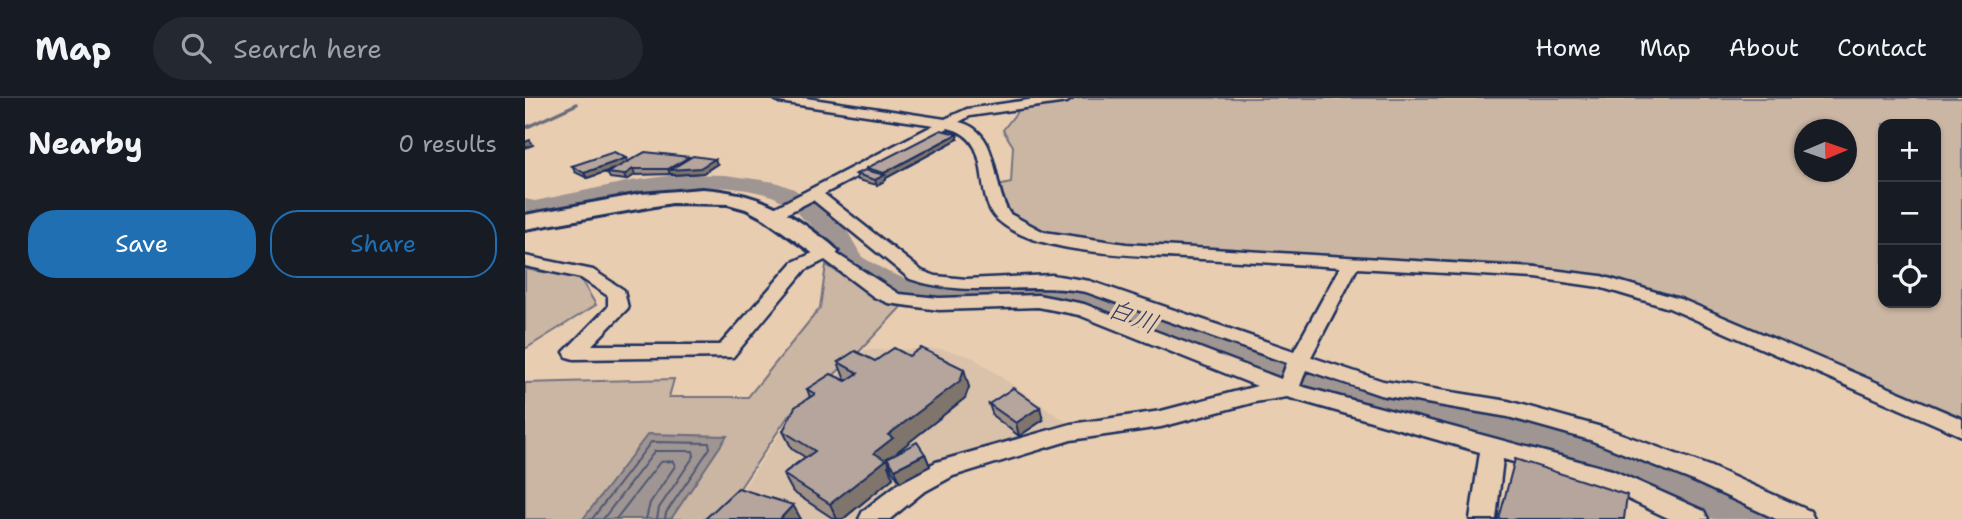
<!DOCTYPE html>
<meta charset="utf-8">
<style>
body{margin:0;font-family:"Shantell Sans","Klee One",sans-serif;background:#242831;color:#f1f3f6}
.controls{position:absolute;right:21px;top:21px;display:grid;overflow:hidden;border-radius:14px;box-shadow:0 2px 5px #0004}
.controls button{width:63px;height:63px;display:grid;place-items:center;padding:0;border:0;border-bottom:2px solid #363941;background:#171b24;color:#f1f3f6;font:35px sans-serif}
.compass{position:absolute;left:1269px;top:21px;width:63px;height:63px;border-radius:50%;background:#171b24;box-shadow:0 2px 5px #0004;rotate:88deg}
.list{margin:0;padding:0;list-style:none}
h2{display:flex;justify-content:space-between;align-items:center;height:91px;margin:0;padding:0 28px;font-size:30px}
h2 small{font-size:23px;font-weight:400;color:#9ea1a6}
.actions{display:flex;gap:14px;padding:21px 28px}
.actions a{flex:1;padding:16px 0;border:2px solid #1f6fb2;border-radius:28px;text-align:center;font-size:24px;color:#1f6fb2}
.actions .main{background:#1f6fb2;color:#fff}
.icon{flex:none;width:38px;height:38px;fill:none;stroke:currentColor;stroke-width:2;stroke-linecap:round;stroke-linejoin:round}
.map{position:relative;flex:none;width:1437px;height:421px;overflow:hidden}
header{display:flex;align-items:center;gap:42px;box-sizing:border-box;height:98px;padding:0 35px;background:#171b24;border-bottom:2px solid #363941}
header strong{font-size:33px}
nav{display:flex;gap:38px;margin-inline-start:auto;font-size:24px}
.search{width:490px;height:63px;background:#242831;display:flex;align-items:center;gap:18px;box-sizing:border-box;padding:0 24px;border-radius:38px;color:#9ea1a6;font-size:26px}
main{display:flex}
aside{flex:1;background:#171b24}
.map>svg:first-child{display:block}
</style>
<header>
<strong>Map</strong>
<div class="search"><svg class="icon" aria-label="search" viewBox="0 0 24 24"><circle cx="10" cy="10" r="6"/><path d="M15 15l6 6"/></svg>Search here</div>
<nav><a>Home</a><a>Map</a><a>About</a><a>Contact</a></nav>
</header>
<main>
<aside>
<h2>Nearby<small>0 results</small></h2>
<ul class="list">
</ul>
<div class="actions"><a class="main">Save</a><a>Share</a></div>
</aside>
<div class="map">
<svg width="1437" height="421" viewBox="0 0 1437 421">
<rect width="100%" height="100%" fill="#e9cdb0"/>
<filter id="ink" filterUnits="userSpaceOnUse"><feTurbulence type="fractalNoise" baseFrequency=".0143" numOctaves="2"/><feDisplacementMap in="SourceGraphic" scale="14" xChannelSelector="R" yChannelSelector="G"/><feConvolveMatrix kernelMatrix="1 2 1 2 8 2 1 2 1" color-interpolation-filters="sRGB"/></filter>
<g filter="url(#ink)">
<polygon fill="#dac1aa" points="416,251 447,259 547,328 417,367 342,421 198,421 267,317 340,252"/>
<g fill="#cbb6a4" stroke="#737281" stroke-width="2" fill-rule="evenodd">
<path d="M 556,0 L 1437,0 L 1437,319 L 1154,200 L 1083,180 L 1003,167 L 665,151 L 543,141 L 516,133 L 495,122 L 479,108 L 473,88 L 486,85 L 488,48 L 478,32 L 495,10 ZM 1358,26 L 1411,26 L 1411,205 L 1358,205 ZM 1280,32 L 1322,32 L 1322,74 L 1280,74 Z"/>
<polygon points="301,167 359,203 376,209 332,256 264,317 194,421 0,421 0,285 149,281 144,299 223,299 295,210"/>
<polygon points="0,171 55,180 71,207 0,251"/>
</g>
<polygon fill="#9f9592" stroke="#6a6c7d" stroke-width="2" points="123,336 202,338 146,421 58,421"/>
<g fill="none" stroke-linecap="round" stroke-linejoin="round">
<g stroke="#505873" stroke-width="2">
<polyline points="67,421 126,344 184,345 185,350 141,415 140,421"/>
<polyline points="78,421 130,353 168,353 169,358 134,410 132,421"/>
<polyline points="91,421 135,364 148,363 150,368 125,405 121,421"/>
</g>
<polyline stroke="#6a6c7d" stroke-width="3.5" points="0,30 52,6"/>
<path fill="#9f9592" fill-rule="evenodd" d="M 157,76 L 201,77 L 250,84 L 269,91 L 320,129 L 337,159 L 363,174 L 389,184 L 416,186 L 519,183 L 559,189 L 828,291 L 979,315 L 1052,333 L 1117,354 L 1241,409 L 1247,421 L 1188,421 L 1091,374 L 1046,359 L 979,341 L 811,310 L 544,203 C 492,198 422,213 374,198 C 356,192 325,183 314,166 C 303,150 303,141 287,128 C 274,118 260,102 244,97 C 167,75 83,102 8,118 L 0,116 L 0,101 L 10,103 L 106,83 Z"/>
<g stroke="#1b2f5e" stroke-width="5">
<path id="street" d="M 248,0 L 281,0 L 420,21 L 442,11 L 517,0 L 548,0 L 542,4 L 445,18 L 434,24 C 477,34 465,86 485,116 L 519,134 L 601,146 L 1011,170 L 1076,178 L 1158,202 L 1437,321 L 1437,338 L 1144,210 L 1074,189 L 1011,180 L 832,170 L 786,259 L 858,283 L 983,303 L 1080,330 L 1184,368 L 1285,413 L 1289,421 L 1251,421 L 1166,382 L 1065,342 L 983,319 L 855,297 L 781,272 L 775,288 L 1087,372 L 1179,413 L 1183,421 L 1145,421 L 1080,390 L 978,361 L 971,421 L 945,421 L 955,354 L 762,299 L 730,304 L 636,329 L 546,342 L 428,378 L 397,395 L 365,421 L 334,421 L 338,413 L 379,381 L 411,364 L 546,326 L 636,313 L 732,288 L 554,217 L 513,209 L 414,212 L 363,205 L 349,199 L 300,162 L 280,172 L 208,259 L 49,261 L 42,259 L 39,254 L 83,209 L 83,198 L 56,180 L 0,168 L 0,158 L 68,172 L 99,192 L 103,210 L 67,247 L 195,247 L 268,164 L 301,149 L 374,196 L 414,200 L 513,197 L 559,206 L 756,281 L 762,265 L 561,194 C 502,183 442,201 385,181 L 288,102 L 255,119 L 243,119 L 241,116 L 243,113 L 409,27 L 254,4 ZM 423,30 C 472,41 446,98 473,122 C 513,159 623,157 676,161 C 722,163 768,166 815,169 L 769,253 L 565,183 L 527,177 L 441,181 L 411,178 L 397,173 L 299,96 Z"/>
</g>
<g stroke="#1b2f5e" stroke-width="6">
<path id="secondary" d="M 177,91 C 223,94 250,105 288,133 C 296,140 307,145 313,154 L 309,159 L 293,159 L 240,121 L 221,111 L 203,106 L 147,105 L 0,131 L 0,117 L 116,96 Z"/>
</g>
<use href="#street" fill="#e9cdb0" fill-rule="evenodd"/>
<use href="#secondary" fill="#e9cdb0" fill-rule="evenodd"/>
</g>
<g fill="#9d8e86" stroke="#1b2f5e" stroke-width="2">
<polygon points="432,36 433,41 361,80 361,82 352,87 333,82 331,76 343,72 342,70"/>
<polygon points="164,59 165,60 192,66 178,75 147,77 147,76 110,77 101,82 85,80 82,75 90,71 62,80 50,74 47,68"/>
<polygon points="350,263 444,289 440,300 373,353 374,354 400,356 405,368 375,384 367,372 365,367 363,368 368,380 318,421 309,421 268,394 258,376 280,359 267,351 258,333 285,299 282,291 322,282 320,282 313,264"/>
<polygon points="464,306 518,322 494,338 468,318"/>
</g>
<g fill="#7f746d" stroke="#1b2f5e" stroke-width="2">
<polygon points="432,36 433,41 361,80 361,82 352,87 350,82 359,77 359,75"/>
<polygon points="5,42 8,47 0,50 0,44"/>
<polygon points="164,59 167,64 190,61 192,66 178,75 147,77 147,76 145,76 143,71"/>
<polygon points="101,60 104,66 62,80 59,75"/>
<polygon points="108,71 110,77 101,82 99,77"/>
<polygon points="439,271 444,289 440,300 373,353 375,358 362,360 365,367 363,368 368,380 318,421 312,421 305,406 363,337"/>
<polygon points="515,309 518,322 494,338 491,325"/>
<polygon points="400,356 405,368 375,384 370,371"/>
<polygon points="268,407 276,421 255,421"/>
</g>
<g fill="#b6a59c" stroke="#1b2f5e" stroke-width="2">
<polygon points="416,32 432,36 359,75 342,70"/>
<polygon points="89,54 101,60 59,75 47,68"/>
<polygon points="120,54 164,59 143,71 108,71 99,77 82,75"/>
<polygon points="168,58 190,61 175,70 145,72"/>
<polygon points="340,72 360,77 350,82 331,76"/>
<polygon points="369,250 384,258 396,250 439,271 435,283 363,337 368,340 349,355 361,362 305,406 258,376 290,353 258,333 270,309 290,296 282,291 306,276 321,283 333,275 313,264 330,253 350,263"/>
<polygon points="488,290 515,309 491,325 464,306"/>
<polygon points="392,344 400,356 370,371 362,360"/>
<polygon points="990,361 1102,397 1099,421 974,421"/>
<polygon points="213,390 268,407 255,421 180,421"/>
</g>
</g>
<g text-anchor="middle" stroke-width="7" stroke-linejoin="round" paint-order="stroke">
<g font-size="26" font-style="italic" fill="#2f3e66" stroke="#e9cdb0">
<text transform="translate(608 218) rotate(21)" y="9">白川</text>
</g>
</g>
</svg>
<div class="controls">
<button>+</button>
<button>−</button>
<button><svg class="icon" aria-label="locate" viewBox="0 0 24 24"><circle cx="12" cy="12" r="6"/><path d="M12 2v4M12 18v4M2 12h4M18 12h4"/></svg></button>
</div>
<svg class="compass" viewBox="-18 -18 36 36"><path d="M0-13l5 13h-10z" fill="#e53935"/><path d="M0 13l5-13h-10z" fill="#9ea1a6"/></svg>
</div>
</main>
